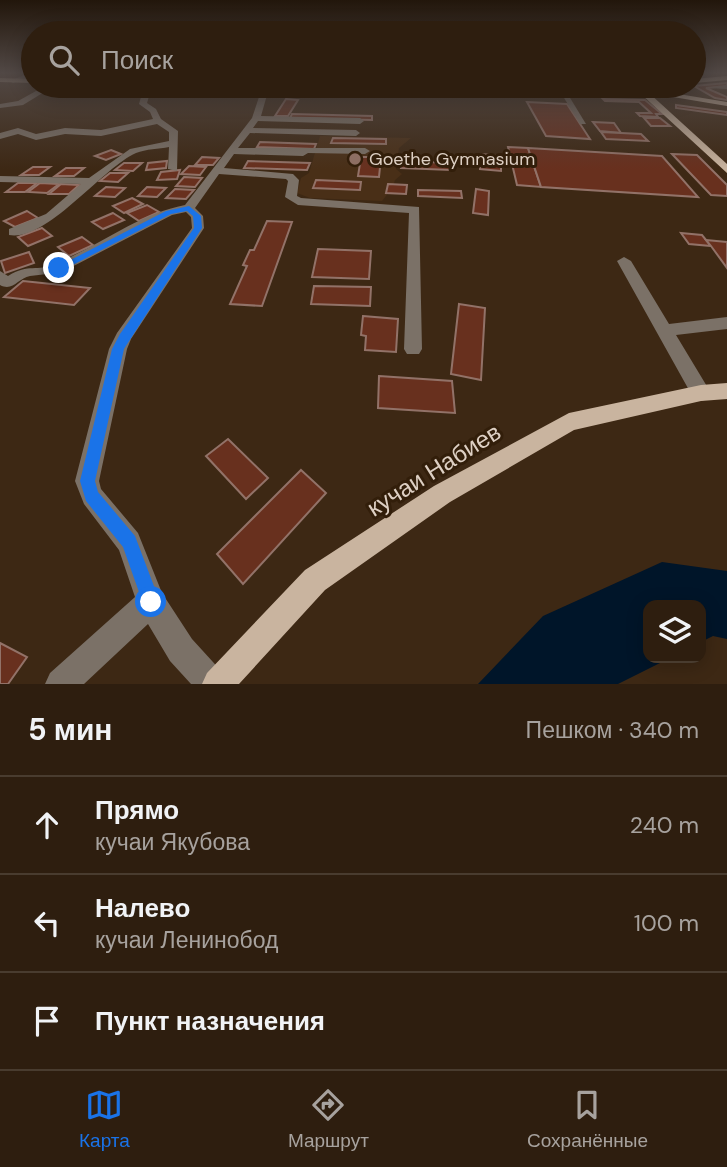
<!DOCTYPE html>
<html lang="ru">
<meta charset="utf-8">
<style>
body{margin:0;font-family:"DM Sans",sans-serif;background:#362718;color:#f1f3f6}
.controls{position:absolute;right:21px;bottom:21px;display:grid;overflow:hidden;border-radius:14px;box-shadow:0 4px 18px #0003}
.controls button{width:63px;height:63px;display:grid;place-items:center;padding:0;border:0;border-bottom:2px solid #493c2f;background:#2e1e0f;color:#f1f3f6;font:35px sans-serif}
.stop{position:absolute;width:21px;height:21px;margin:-16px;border:5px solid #1a73e8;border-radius:50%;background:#fff}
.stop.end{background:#1a73e8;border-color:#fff;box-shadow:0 2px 7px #0008}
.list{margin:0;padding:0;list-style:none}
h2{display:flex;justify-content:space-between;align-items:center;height:91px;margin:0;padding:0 28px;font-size:30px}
h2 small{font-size:23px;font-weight:400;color:#a7a29e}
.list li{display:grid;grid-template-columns:46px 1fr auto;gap:21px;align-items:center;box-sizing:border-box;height:98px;padding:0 28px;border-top:2px solid #493c2f}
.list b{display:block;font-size:26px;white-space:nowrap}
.list p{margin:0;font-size:23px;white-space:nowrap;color:#a7a29e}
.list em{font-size:23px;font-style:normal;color:#a7a29e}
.icon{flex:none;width:38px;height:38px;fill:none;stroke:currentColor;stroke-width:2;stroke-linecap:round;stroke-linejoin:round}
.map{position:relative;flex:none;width:727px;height:684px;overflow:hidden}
.search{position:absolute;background:#2e1e0f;box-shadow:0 4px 18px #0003;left:21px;right:21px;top:21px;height:77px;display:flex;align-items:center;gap:18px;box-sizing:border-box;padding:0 24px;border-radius:38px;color:#a7a29e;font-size:26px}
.sheet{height:385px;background:#2e1e0f}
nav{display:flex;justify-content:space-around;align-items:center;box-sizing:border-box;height:98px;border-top:2px solid #493c2f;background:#2e1e0f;font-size:19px;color:#a7a29e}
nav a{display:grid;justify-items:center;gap:4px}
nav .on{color:#1a73e8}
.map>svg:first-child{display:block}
</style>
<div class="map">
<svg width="727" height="684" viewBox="0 0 727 684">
<rect width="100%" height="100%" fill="#3d2814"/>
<polygon fill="#492f17" points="320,136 411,138 399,148 396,169 402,174 395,180 393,187 382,201 310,198 297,193 301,178 309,173"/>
<polygon fill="#001529" points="662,562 727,571 727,639 713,636 701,642 701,605 648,605 648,658 670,658 618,684 478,684 543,616"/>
<g fill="#68301e" stroke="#927268" stroke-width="2">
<polygon points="727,83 727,86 706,88 727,97 727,100 715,98 694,86"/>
<polygon points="286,99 298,100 288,116 275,116"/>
<polygon points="603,99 645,100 662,114 656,114 658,117 640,116 637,113 651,113 639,102 605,101"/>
<polygon points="527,102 567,104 590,139 546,136"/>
<polygon points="676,105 727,112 727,115 676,108"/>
<polygon points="292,114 372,116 372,120 290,118"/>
<polygon points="644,118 660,118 670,126 651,126"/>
<polygon points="593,122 614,123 621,133 600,131"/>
<polygon points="601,132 641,134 648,141 606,139"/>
<polygon points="333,138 386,139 386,144 331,143"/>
<polygon points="260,142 316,144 314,149 257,147"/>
<polygon points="508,147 528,148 541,187 517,185"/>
<polygon points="528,148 662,156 698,197 541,187"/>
<polygon points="111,150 121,154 106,160 95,156"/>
<polygon points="481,154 501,156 501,171 480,169"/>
<polygon points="672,154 697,155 727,185 727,196 711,195"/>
<polygon points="202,157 219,158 213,165 195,165"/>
<polygon points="361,157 381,157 379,177 358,176"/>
<polygon points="167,161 166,168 146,170 148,163"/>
<polygon points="248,161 310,163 307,170 244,168"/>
<polygon points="402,161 450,163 451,170 401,168"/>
<polygon points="124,163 142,163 133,171 115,170"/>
<polygon points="189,166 206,167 200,175 181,174"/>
<polygon points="33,167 50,167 39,175 21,175"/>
<polygon points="66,168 84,168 74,176 55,176"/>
<polygon points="180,170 177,179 157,180 161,172"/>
<polygon points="110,173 128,173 118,182 100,181"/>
<polygon points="184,177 202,178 195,187 176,186"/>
<polygon points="316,180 361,182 360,190 313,188"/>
<polygon points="18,183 37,183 25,192 6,192"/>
<polygon points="40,183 59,184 47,193 28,192"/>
<polygon points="61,184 79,185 69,194 49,194"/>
<polygon points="388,184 407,185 406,194 386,193"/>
<polygon points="106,187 125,188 115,197 95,196"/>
<polygon points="147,187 166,188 157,197 138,196"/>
<polygon points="175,189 194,190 186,199 166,198"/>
<polygon points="476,189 489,191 488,215 473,213"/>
<polygon points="418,190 461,191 462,198 418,196"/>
<polygon points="132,198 143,204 124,213 113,206"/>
<polygon points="147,205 159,212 139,221 127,213"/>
<polygon points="27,211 38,218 15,227 4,221"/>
<polygon points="113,213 124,220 103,229 92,222"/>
<polygon points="267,221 292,222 262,306 230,304 247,266 243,265 250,250 254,250"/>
<polygon points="42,228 52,236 28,246 18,237"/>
<polygon points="681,233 702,235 711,246 689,244"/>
<polygon points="82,237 93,245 69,256 58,247"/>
<polygon points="706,240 727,242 727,268 711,246"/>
<polygon points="318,249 371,251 369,279 312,277"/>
<polygon points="29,252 34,263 5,273 1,261"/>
<polygon points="23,281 90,288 74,305 4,297"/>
<polygon points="314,286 371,287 370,306 311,304"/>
<polygon points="459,304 485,308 481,380 451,374"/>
<polygon points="363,316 398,319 396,352 365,350 366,336 361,335"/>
<polygon points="379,376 452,381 455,413 378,408"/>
<polygon points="228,439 268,478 246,499 206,456"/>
<polygon points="301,470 326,493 243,584 217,554"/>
<polygon points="0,643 27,657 8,684 0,684"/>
</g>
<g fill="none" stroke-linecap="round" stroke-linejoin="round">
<g fill="#7b7167" fill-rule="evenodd">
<polygon points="29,73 33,73 33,76 13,83 10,81"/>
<polygon points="727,85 727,89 710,88"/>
<polygon points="45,86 54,86 23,105 0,108 0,104 18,101"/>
<path d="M 144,86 L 152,86 L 147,103 L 156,109 L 161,119 L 178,131 L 177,171 L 168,169 L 169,147 C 159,149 146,149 136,153 C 102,168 47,242 9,235 L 9,229 L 46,214 L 81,184 L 0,182 L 0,176 L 89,178 L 130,149 L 169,141 L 169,132 L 157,124 L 101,136 L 65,134 L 36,140 L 18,134 L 0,139 L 0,133 L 18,128 L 36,134 L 65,128 L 101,130 L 153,119 L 150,112 L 139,104 Z"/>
<path d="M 268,86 L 276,86 L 267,95 L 261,116 L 360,118 L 364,121 L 360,124 L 258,121 L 253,128 L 356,130 L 360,133 L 356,136 L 250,133 L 238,148 L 365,148 L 370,151 L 365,154 L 308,153 L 303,156 L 234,154 L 224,168 L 293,174 L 299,180 L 297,196 L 301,198 L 419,207 L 422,349 L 419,354 L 407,354 L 404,349 L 409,213 L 298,205 L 285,197 L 288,181 L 286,179 L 219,174 L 195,208 L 203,216 L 204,228 L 131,339 L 127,349 L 99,481 L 101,489 L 138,533 L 162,593 L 192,639 L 223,673 L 228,684 L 191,684 L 170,661 L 148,624 L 84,684 L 45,684 L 50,673 L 135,597 L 119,550 L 84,504 L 75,481 L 109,349 L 117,333 L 192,228 L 191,217 L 186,212 L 172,215 L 64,271 C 52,275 42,274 30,276 C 18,278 13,292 0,285 L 0,271 L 8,276 C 29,263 37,272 55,264 C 99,246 138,214 185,205 L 252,118 L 260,94 Z"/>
<polygon points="486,86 492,86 494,88 487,90"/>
<polygon points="558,88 564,88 586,124 580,124"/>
<polygon points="624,257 631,261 669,324 727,317 727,329 676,335 711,393 708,399 701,401 694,399 617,261"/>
</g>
<g fill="#c9b49f" fill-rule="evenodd">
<polygon points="727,76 727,80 694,83 694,79"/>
<polygon points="0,78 33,79 33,83 0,82"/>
<polygon points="233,86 648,89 727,102 727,106 649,93 727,164 727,173 641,94"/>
<polygon points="727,383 727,399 701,401 574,430 450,502 325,590 239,684 202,684 207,673 305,570 434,486 569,413 701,385"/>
</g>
</g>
<linearGradient id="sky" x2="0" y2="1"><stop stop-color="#22160b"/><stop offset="0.43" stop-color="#514845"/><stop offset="1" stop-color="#514845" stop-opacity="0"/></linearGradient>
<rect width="727" height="169" fill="url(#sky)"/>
<polygon fill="#1a73e8" points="189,206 201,216 202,228 124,349 95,481 98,492 135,536 160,602 157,609 151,611 145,609 123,547 86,501 80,481 112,349 120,334 194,228 193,216 187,211 171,214 63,270 55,268 166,211"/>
<circle fill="#8d6e63" stroke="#321e0a" stroke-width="2.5" cx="355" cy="159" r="7"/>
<g text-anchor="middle" stroke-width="6" stroke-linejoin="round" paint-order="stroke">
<g font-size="18" fill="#ddcfc3" stroke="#321e0a" text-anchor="start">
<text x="369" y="165">Goethe Gymnasium</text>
</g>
<g font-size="24" fill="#ddcfc3" stroke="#321e0a">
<text transform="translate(434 470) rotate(-32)" y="8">кучаи Набиев</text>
</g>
</g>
</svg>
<div class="controls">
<button><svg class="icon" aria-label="layers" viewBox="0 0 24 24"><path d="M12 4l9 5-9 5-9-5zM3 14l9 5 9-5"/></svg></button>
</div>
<div class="stop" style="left:151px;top:602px"></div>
<div class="stop end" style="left:59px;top:268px"></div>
<div class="search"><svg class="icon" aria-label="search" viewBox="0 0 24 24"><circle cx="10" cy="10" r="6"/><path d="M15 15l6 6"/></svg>Поиск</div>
</div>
<section class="sheet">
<h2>5 мин<small>Пешком · 340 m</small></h2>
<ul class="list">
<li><svg class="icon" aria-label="ahead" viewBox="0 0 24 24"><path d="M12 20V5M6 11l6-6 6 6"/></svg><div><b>Прямо</b><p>кучаи Якубова</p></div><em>240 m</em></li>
<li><svg class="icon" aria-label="left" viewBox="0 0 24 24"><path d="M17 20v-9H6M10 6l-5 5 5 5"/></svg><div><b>Налево</b><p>кучаи Ленинобод</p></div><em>100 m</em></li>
<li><svg class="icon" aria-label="arrive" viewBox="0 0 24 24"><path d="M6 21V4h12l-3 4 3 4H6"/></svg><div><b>Пункт назначения</b></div></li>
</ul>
</section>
<nav>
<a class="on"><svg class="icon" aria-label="map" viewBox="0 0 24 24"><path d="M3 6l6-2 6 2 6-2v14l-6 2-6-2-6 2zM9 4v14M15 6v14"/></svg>Карта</a>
<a><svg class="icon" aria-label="directions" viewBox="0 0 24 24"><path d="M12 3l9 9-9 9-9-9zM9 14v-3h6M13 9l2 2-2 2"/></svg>Маршрут</a>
<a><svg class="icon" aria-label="saved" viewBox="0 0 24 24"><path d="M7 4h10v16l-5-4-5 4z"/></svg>Сохранённые</a>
</nav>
